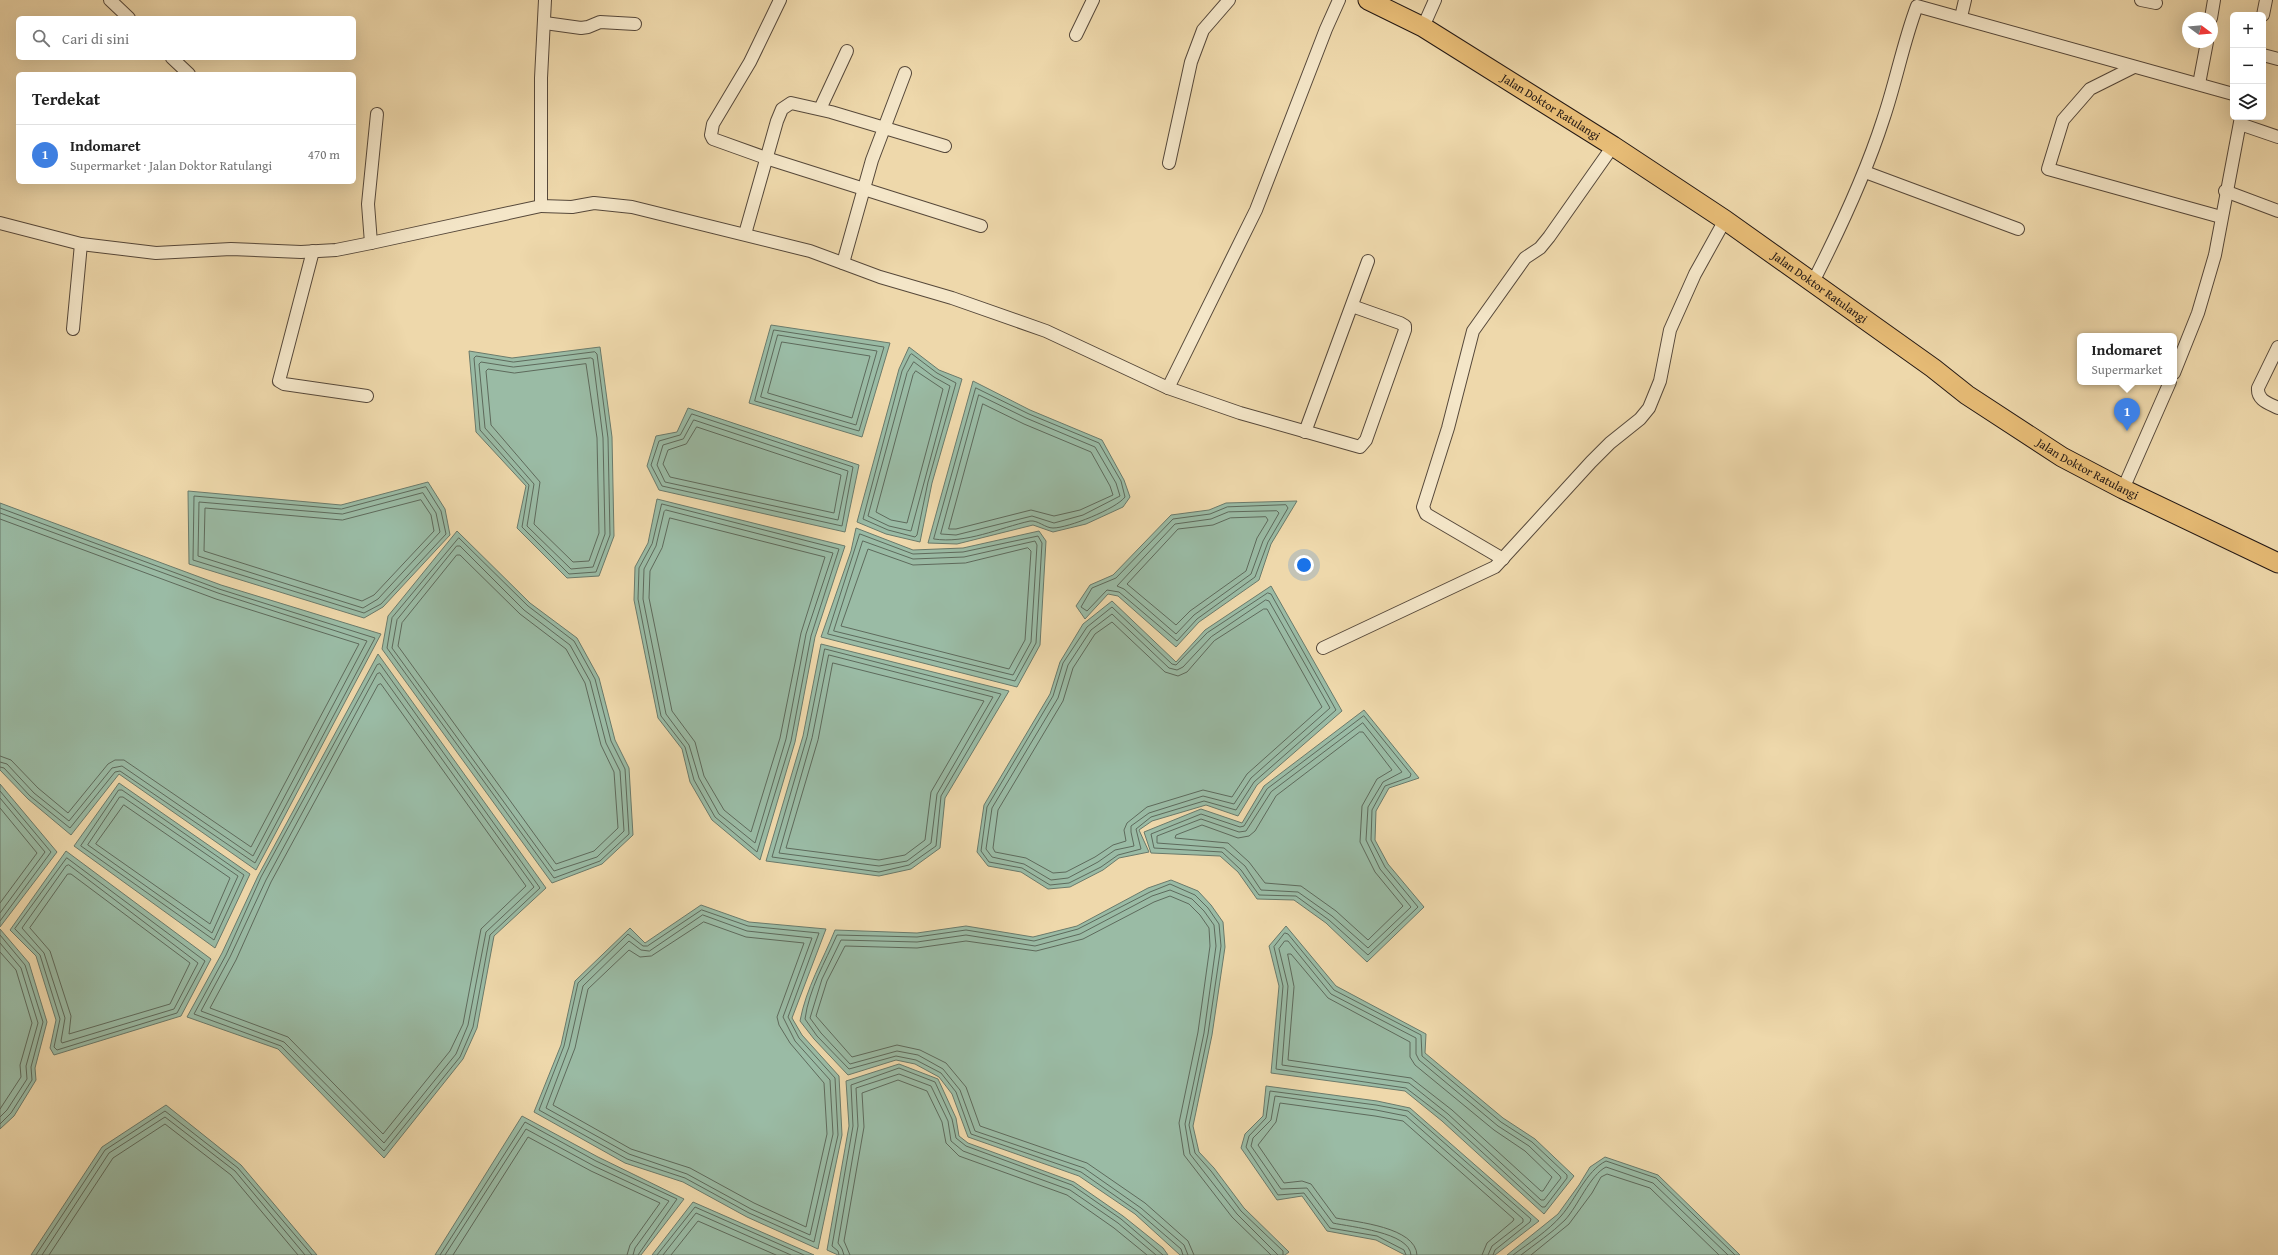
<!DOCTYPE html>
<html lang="id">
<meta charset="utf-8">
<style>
body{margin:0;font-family:"Gentium Book Plus",serif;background:#f2f2f2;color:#222}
.controls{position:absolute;right:12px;top:12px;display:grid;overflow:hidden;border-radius:6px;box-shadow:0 4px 16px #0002}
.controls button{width:36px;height:36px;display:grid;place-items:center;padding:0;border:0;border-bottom:1px solid #e0e0e0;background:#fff;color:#222;font:20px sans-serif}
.compass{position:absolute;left:2182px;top:12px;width:36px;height:36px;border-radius:50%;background:#fff;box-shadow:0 4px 16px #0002;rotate:106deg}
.you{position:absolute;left:1304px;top:565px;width:14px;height:14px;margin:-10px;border:3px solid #fff;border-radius:50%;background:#1a73e8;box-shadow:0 0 0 6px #1a73e833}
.badge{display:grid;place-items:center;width:26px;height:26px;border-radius:50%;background:#2563eb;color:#fff;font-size:13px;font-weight:700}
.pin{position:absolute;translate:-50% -33px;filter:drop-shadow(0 1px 2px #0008)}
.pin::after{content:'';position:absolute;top:21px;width:14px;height:12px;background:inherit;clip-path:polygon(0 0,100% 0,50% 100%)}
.popup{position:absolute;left:2077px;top:333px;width:100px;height:52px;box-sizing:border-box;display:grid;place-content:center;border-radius:6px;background:#fff;filter:drop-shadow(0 1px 3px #0005);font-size:13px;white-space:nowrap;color:#767676}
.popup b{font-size:15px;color:#222}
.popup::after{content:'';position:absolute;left:50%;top:100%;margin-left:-8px;border:8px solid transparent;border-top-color:#fff}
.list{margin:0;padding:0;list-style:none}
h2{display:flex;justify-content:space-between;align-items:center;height:52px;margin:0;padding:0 16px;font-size:17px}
h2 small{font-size:13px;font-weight:400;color:#767676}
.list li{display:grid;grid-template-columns:26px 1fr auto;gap:12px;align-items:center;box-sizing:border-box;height:60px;padding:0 16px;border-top:1px solid #e0e0e0}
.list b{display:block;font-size:15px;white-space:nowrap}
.list p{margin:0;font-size:13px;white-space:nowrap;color:#767676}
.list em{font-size:13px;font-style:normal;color:#767676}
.icon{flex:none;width:22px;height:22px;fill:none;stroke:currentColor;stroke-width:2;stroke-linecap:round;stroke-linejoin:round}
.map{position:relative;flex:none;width:2278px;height:1255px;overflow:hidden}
.search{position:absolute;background:#fff;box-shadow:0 4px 16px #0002;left:16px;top:16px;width:340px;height:44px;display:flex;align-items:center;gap:10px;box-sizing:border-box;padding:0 14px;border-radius:6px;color:#767676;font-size:15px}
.panel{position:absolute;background:#fff;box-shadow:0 4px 16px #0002;left:16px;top:72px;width:340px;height:112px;border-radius:6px}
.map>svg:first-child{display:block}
</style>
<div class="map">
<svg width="2278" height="1255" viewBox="0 0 2278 1255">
<rect width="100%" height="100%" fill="#eed8ab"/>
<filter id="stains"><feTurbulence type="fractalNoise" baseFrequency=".005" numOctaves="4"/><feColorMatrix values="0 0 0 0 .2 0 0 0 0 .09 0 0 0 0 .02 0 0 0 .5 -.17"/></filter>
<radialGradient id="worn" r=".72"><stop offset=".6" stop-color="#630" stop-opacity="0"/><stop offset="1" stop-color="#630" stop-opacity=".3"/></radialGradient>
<g fill="#9abba5" stroke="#6a7a6b">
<polygon points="771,325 890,343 862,437 749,403"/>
<polygon points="600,347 612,437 614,536 599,576 567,578 517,528 526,486 476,432 469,351 512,358"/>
<polygon points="909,347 939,370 962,379 932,483 920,542 886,534 857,522 899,369"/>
<polygon points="973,381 1030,410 1102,440 1124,480 1130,497 1123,507 1086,524 1053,532 1033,525 957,544 928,543"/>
<polygon points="688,408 859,465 845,532 659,490 647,466 656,436 677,432"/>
<polygon points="428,482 445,509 450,535 383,607 364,618 189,564 188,491 341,505"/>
<polygon points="657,499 845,546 815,637 795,742 760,860 712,820 690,782 682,749 658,718 634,600 635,567 648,543"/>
<polygon points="1297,501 1271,544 1259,580 1199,622 1176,647 1118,596 1108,594 1085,619 1076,606 1090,585 1113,575 1171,515 1209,510 1226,503"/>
<polygon points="0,503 221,585 381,634 256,870 119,774 71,835 28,799 0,770"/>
<polygon points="856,528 913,550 963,548 1039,531 1046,541 1040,645 1017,687 821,637 851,551"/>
<polygon points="457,531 530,603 577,638 599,678 615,740 629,768 633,835 602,864 552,883 382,649 388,616"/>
<polygon points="1271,586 1342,711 1257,785 1238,816 1206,805 1152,821 1139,830 1149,852 1119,858 1103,870 1070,887 1048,889 1021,872 988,866 977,852 984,805 1050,694 1060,662 1083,624 1112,601 1176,662 1205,630"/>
<polygon points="821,644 1009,691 945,798 940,848 911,869 879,876 766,861 803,736"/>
<polygon points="378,654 546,888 494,936 477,1028 463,1059 384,1158 278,1049 187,1017 222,953 258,876"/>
<polygon points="1364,710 1419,778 1389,788 1376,811 1375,840 1388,864 1424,907 1367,962 1326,923 1294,900 1257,899 1238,872 1220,856 1151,853 1144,832 1201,809 1242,823 1264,786"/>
<polygon points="119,783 250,874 215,948 74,846"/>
<polygon points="0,784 57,852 0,927"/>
<polygon points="66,851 211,959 181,1016 54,1055 50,1048 56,1020 36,956 10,930"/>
<path d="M 1171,880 L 1198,891 L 1211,905 L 1223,922 L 1225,947 L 1212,1035 L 1193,1126 L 1199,1152 L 1214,1168 L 1244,1208 L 1289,1252 L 1285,1255 L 1180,1255 L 1135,1214 L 1079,1176 L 968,1137 L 952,1094 L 939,1077 L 915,1064 L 896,1060 L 848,1075 L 814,1039 L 800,1021 C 806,988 823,960 835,930 L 917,933 L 966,926 L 1033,937 L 1077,926 L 1148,888 Z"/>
<polygon points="701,905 749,922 826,929 792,1018 802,1035 839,1076 842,1135 818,1249 747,1217 683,1182 625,1163 534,1112 561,1045 575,981 630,928 645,943"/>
<polygon points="1286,926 1336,986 1426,1034 1425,1053 1503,1118 1535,1139 1574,1176 1544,1214 1442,1121 1405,1091 1271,1073 1279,986 1269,946"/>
<polygon points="0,929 29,963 47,1022 35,1068 36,1080 14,1116 0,1129"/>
<polygon points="899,1064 938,1079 956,1118 959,1136 968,1143 1074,1182 1123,1216 1163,1248 1168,1255 838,1255 827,1250 849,1126 846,1081"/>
<polygon points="1266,1086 1377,1101 1410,1108 1539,1221 1495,1255 1405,1255 1376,1240 1327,1231 1302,1196 1277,1200 1241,1148 1245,1134 1263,1116"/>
<polygon points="166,1105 241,1165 317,1255 31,1255 102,1147"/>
<polygon points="522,1116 598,1157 684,1199 641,1255 435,1255"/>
<polygon points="1605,1157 1658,1175 1740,1255 1507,1255 1558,1214 1579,1185 1590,1167"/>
<polygon points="693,1202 814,1255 652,1255"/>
</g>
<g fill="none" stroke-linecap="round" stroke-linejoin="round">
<g stroke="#5e6a5c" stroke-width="1">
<polygon points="774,330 884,347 859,431 755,401"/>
<polygon points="778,335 877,351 856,425 761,397"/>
<polygon points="782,342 870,356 852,418 768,393"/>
<polygon points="595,352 597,354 608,438 610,535 596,572 569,574 522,527 529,485 480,430 474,358 476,356 513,362"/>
<polygon points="912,354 937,373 956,383 928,482 917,535 915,537 888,530 863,519 902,371 910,355"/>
<polygon points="591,358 593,359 603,438 605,534 593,567 571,569 527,526 534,484 485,428 479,364 481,362 513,367"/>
<polygon points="914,362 934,377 950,386 911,531 889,526 868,516 907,373"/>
<polygon points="586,364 597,438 599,533 589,561 573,562 534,524 540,482 491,425 486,371 488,369 514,373"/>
<polygon points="916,371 943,389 907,523 891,520 876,512 913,375"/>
<path d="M 976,388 L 1029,414 L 1099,443 L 1121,481 L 1125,497 C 1116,509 1068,528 1053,528 C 1045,528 1038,520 1030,521 C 999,528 966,544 934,539 Z"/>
<polygon points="979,395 1026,418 1095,447 1116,483 1120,496 1083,515 1054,523 1032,516 956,535 941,534"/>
<polygon points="983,404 1024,424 1091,452 1110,486 1113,495 1080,510 1054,516 1031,510 956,529 949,529"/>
<polygon points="692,414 853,467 842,526 662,486 651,465 659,441 680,435"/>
<polygon points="694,420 848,471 838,520 665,482 657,465 663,445 683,439"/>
<polygon points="697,427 841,475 834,513 670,477 663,464 668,450 686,444"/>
<polygon points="426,487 441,511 446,534 381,604 364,613 193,560 194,496 341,509"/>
<polygon points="423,493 436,513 440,532 378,599 363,608 198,556 199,502 342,514"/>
<polygon points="421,500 431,515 434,531 374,595 362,601 204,551 205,508 342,520"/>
<polygon points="662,504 839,549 811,636 791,741 757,852 715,817 694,780 685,747 661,716 638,599 639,568 652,544"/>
<polygon points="1286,505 1288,508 1268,542 1255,577 1197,619 1177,641 1119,592 1107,590 1087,611 1081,607 1092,588 1116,578 1173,519 1210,514 1227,507"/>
<polyline points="0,508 219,589 375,638 255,863 120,771 115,772 70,828 30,796 4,768 0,767"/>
<polygon points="666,510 833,553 806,634 786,739 755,843 719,814 699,778 689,745 666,714 643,599 644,569 656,546 664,512"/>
<polygon points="1277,511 1279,513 1263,541 1251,574 1194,615 1176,634 1124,589 1117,586 1175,524 1211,519 1228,512"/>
<polyline points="0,513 218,593 367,641 253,856 122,766 112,768 69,821 34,793 7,764 0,762"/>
<polygon points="1266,517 1268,520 1257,538 1246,571 1190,611 1176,625 1127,584 1178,529 1213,525 1230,518"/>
<polygon points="670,518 825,557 801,633 780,738 751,832 724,810 704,776 695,742 672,711 649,598 650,571 662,548"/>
<polyline points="0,519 216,599 359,644 251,847 124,760 115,760 108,764 68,813 38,788 11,760 0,756"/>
<polygon points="860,534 913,554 963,552 1038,536 1042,543 1036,643 1015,681 828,634"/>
<polygon points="459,538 528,606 574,641 595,679 611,741 625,769 629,834 600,861 554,878 387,648 392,618"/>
<polygon points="863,541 913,559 964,557 1035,541 1037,545 1031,642 1013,675 834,631"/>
<polygon points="457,546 460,546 524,610 570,645 590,681 606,743 620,771 624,831 597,857 554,871 392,648 397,620"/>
<polygon points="1028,548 1031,551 1025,640 1009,669 841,626 868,549 913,565 965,563"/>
<polygon points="457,555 460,555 520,614 566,649 585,683 601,745 614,772 618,828 594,851 556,864 398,646 402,623"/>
<polygon points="1268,593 1271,594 1336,710 1254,782 1236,810 1204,801 1151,817 1136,829 1141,849 1118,855 1101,867 1069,883 1050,885 1022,868 989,862 981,851 987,807 1053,696 1063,663 1087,627 1112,607 1172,664 1176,665 1207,633"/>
<polygon points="1266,600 1269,601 1330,708 1251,778 1234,804 1203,796 1149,813 1131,826 1131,832 1134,846 1115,850 1098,862 1068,878 1051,880 1024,864 992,857 986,849 992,808 1058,698 1068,665 1091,630 1112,614 1169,668 1177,670 1183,667 1211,637"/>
<polygon points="1264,609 1267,609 1322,707 1247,774 1232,797 1203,790 1147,807 1127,823 1124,830 1126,841 1113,845 1095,857 1066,872 1053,873 1026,858 995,852 993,848 998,810 1063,701 1073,668 1095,634 1112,622 1165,672 1178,676 1187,672 1214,641"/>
<polygon points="825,649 1001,694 941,796 936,846 909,865 879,872 772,857 807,737"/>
<polygon points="829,655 993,697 937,794 931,843 907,861 879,866 779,853 812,738"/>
<polygon points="833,663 984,701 931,792 925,840 905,855 879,860 786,848 818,740"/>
<polygon points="380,664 540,888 490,935 473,1027 460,1057 384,1151 281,1046 194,1014 226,955 261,877 377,665"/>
<polygon points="380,673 534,887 486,932 468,1025 456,1054 384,1143 284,1042 201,1011 230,957 266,880 377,674"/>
<polygon points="381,684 526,886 481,929 463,1024 450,1051 383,1134 288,1037 210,1008 236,960 271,882 378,685"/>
<polygon points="1364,716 1411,774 1410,777 1385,786 1372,810 1371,840 1385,867 1418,907 1368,955 1329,920 1296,896 1259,895 1241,870 1222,852 1154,848 1151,834 1201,814 1240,827 1244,826 1267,789"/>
<polygon points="1363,723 1402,772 1383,782 1368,807 1366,840 1380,869 1411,907 1368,948 1332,916 1298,892 1261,890 1245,866 1224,848 1157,843 1157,836 1201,819 1239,832 1246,831 1271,792"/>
<polygon points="1360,732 1363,732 1392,770 1377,779 1362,806 1360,842 1375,872 1403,906 1368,940 1336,911 1301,886 1265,883 1249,862 1228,843 1175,838 1176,835 1202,825 1238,838 1249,836 1255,831 1276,796"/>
<polygon points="119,790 122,790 244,875 214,940 81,846"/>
<polyline points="0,791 51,852 0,921"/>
<polygon points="120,797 123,797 238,876 212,933 88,845"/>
<polyline points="0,798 45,852 0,913"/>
<polygon points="124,805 230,878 210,924 96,844"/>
<polyline points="0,808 37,853 0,903"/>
<polygon points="67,858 205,961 177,1013 57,1050 54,1047 60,1019 40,955 15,929"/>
<polygon points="69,865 198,963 174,1009 62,1043 61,1041 65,1018 44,953 22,928 66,866"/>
<polygon points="68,874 71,874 190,963 170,1004 69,1034 71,1016 50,951 30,928"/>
<polygon points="702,910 748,926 819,933 788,1017 799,1038 835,1078 838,1135 814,1242 749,1213 685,1178 627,1159 539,1110 564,1046 578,983 628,934 643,946 647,946"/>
<polygon points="703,915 747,931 812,938 783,1017 795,1041 830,1080 833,1134 810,1235 751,1209 687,1174 629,1154 546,1108 569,1047 583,986 629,941 641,950 649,951"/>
<polygon points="704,922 746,937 804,943 777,1017 779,1025 790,1043 824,1083 827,1134 806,1227 754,1203 690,1168 631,1149 553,1105 575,1048 588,989 629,950 640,957 651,956"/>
<polygon points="1285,933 1288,934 1334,990 1421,1035 1422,1056 1501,1122 1532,1142 1567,1175 1567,1178 1545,1207 1542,1207 1445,1118 1406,1088 1276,1069 1283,986 1274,947"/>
<polyline points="0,935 25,965 43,1022 31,1067 32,1080 11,1113 0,1124"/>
<polygon points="1285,941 1288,941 1331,994 1416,1038 1416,1054 1419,1060 1498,1126 1529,1146 1560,1176 1561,1178 1544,1200 1541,1200 1448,1114 1409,1083 1282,1065 1288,986 1279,949"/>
<polyline points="0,943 21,968 38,1023 26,1066 27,1079 7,1110 0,1117"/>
<polyline points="0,952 16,970 32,1023 20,1065 21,1077 0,1109"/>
<polygon points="1288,954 1291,954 1328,998 1410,1042 1410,1057 1415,1065 1494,1130 1525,1151 1552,1177 1543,1191 1541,1191 1452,1110 1411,1078 1288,1060 1294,987"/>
<polyline points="36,1255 105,1150 165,1111 238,1168 312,1255"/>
<polyline points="42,1255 109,1153 165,1117 235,1171 305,1255"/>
<polyline points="49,1255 113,1158 165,1124 231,1175 298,1255"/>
<polyline points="440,1255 525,1122 596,1161 677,1199 638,1255"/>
<polyline points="445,1255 526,1129 594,1166 669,1201 635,1248 633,1255"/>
<polyline points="453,1255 528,1137 591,1171 660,1203 630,1245 627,1255"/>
<polyline points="657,1255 695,1207 804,1255"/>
<polyline points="663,1255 696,1213 791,1255"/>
<polyline points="671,1255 698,1221 776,1255"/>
<polyline points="839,1255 838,1251 832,1246 853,1126 851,1085 899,1068 935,1082 952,1119 956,1138 966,1146 1072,1185 1121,1219 1163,1255"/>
<polyline points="844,1255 842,1249 838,1243 858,1126 856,1088 899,1074 931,1086 948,1121 951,1141 963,1151 1070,1190 1118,1223 1156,1255"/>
<polyline points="850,1255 844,1241 864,1127 862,1093 898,1080 927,1091 942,1122 946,1143 959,1156 1067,1195 1114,1228 1147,1255"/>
<path d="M 1183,1255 L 1181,1249 L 1137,1211 L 1081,1172 L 971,1134 L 956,1092 L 941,1073 L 916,1060 L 896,1056 L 849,1069 L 817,1036 L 805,1019 C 809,989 825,962 837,935 L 917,937 L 966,930 L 1034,941 L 1078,929 L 1150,892 L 1170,884 L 1195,895 L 1208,908 L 1219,924 L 1221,946 L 1208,1034 L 1189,1125 L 1195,1153 L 1211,1171 L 1241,1211 L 1283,1251 L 1283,1255"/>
<polyline points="1188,1255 1184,1245 1141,1208 1084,1168 975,1131 960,1090 943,1069 918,1055 897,1051 850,1064 821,1033 810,1018 822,979 841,940 917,942 966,935 1035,946 1080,934 1152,896 1170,890 1192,899 1204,911 1214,925 1216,946 1204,1033 1185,1124 1190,1154 1237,1214 1278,1255"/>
<polyline points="1194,1255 1188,1241 1145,1203 1087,1163 980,1126 966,1087 946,1063 920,1050 897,1045 852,1057 816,1016 827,981 845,946 917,948 966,941 1036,951 1083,939 1154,902 1170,896 1189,904 1200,915 1209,928 1210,946 1198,1032 1179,1123 1184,1155 1232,1217 1271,1255"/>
<polyline points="1406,1255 1404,1250 1377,1236 1330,1228 1304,1193 1278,1195 1246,1147 1249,1136 1266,1118 1270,1091 1376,1105 1408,1111 1531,1219 1530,1222 1495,1250 1493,1255"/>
<path d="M 1411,1255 C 1410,1232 1350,1227 1333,1223 L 1307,1188 L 1281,1189 L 1251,1146 L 1253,1138 L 1271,1120 L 1275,1096 L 1376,1110 L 1406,1116 L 1523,1219 L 1523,1222 L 1492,1246 L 1488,1255"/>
<path d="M 1417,1255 C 1416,1227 1356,1222 1336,1218 L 1311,1184 L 1302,1181 L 1284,1183 L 1258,1145 L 1276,1122 L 1280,1103 L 1375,1116 L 1403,1121 L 1514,1219 L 1513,1221 L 1487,1243 L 1482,1255"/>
<path d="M 1513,1255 C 1529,1243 1548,1231 1561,1216 C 1576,1199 1586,1171 1606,1161 L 1656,1178 L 1735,1255"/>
<path d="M 1521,1255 C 1535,1244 1552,1233 1565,1220 C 1578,1206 1590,1175 1606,1167 L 1653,1183 L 1728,1255"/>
<polyline points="1531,1255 1569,1224 1592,1193 1601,1177 1607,1174 1650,1188 1719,1255"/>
</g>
<g stroke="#56483a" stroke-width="14">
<g id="minor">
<polyline points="110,0 129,18"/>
<polyline points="545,0 541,78 541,206 572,207 594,203 632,207 810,251 880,277 952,298 1046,331 1168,388 1256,210 1326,29 1339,0"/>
<polyline points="780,0 750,62 713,124 711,135 713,139 766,158 981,226"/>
<polyline points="2141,0 2156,3"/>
<polyline points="2263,15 2266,0"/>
<polyline points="1961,17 1965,0"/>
<polyline points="2211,18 2214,0"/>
<polyline points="545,23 581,28 588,27 600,22 635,24"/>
<polyline points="1423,27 1435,0"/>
<polyline points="1076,35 1093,0"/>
<polyline points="2263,55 2278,59"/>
<polyline points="172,58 189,74"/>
<polyline points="2134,67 2090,89 2063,120 2048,169 2221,217"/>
<polyline points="2199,84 2207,42"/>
<polyline points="820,109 847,51"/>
<polyline points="2240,124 2278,137"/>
<polyline points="1169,163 1191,62 1203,30 1229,0"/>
<polyline points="1865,172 2018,229"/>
<polyline points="2225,191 2278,211"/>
<polyline points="0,223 81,244 156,253 231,249 301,252 336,250 371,243 541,206"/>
<polyline points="745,234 777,121 782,109 791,103 831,112 945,146"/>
<polyline points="371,243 368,204 377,114"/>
<polyline points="313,251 279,381 284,384 367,396"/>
<polyline points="843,263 872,160 905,73"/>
<path d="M 1813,282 C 1840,229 1865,176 1883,120 C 1896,82 1903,43 1917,6 L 2233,94"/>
<polyline points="73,329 81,244"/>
<path d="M 2278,347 L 2258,388 C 2257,400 2268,403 2278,408"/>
<polyline points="2174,373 2198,313 2215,255 2241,117"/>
<polyline points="1168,388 1240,413 1360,447 1366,440 1405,330 1405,326 1400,323 1352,306"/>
<polyline points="1305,432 1368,261"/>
<polyline points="2123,489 2170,382"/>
<polyline points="1503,559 1426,514 1423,507 1448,428 1473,331 1525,258 1540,248 1549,237 1613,146"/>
<polyline points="1323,648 1495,567 1591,462 1610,443 1640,419 1649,408 1660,381 1670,330 1695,274 1725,220"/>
</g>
</g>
<g stroke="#231814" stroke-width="21">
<g id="trunk">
<path id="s1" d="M 1368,0 L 1423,27 L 1613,146 L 1725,220 L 1933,368 L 1967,395 L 2062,457 L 2123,489 L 2278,563"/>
</g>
</g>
<use href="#minor" stroke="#f4e6c8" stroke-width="12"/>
<use href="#trunk" stroke="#e7bc76" stroke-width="19"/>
</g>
<g text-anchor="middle" stroke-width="3" stroke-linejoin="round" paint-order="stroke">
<g font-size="12" fill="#231814" stroke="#f4e6c8">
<text dy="4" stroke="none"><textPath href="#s1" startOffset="212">Jalan Doktor Ratulangi</textPath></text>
<text dy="4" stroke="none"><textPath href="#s1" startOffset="536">Jalan Doktor Ratulangi</textPath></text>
<text dy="4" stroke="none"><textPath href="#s1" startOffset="860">Jalan Doktor Ratulangi</textPath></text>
</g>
</g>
<rect width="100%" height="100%" filter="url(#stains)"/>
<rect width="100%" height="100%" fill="url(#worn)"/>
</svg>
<div class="controls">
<button>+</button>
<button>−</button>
<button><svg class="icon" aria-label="layers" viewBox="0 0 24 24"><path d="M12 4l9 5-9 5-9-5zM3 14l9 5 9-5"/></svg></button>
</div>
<svg class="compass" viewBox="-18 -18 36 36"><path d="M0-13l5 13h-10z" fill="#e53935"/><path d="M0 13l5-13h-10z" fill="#767676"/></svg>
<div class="you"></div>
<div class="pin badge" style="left:2127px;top:431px;background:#3f7fe0">1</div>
<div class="popup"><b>Indomaret</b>Supermarket</div>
<div class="search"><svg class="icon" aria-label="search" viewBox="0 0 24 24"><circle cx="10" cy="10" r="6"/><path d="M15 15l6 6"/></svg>Cari di sini</div>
<section class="panel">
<h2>Terdekat<small></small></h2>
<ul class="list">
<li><span class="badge" style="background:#3f7fe0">1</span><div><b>Indomaret</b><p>Supermarket · Jalan Doktor Ratulangi</p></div><em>470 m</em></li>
</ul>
</section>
</div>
